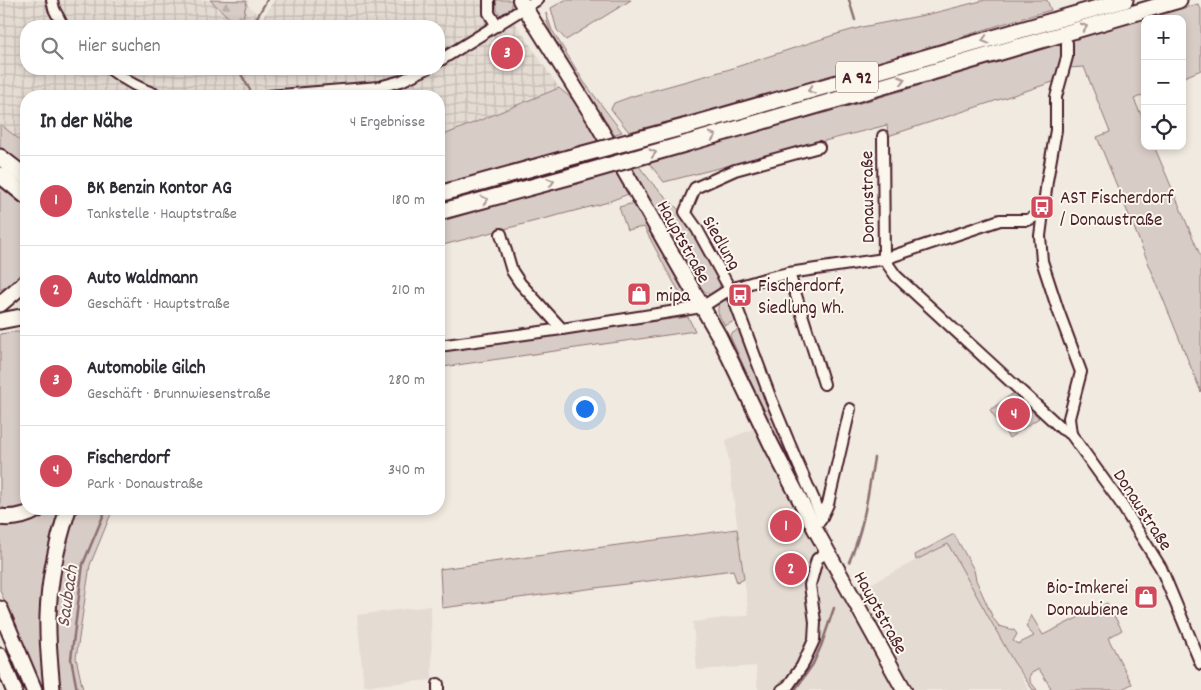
<!DOCTYPE html>
<html lang="de">
<meta charset="utf-8">
<style>
body{margin:0;font-family:Dekko,sans-serif;background:#f7f7f7;color:#2b2b33}
.controls{position:absolute;right:15px;top:15px;display:grid;overflow:hidden;border-radius:10px;box-shadow:0 2px 8px #0003}
.controls button{width:45px;height:45px;display:grid;place-items:center;padding:0;border:0;border-bottom:1px solid #e1e1e2;background:#fff;color:#2b2b33;font:25px sans-serif}
.you{position:absolute;left:584px;top:408px;width:18px;height:18px;margin:-12px;border:4px solid #fff;border-radius:50%;background:#1a73e8;box-shadow:0 0 0 8px #1a73e833}
.badge{display:grid;place-items:center;width:32px;height:32px;border-radius:50%;background:#d1495b;color:#fff;font-size:16px;font-weight:700}
.pin{position:absolute;translate:-50% -50%;border:2px solid #fff;box-shadow:0 1px 5px #0006}
.list{margin:0;padding:0;list-style:none}
h2{display:flex;justify-content:space-between;align-items:center;height:65px;margin:0;padding:0 20px;font-size:21px}
h2 small{font-size:16px;font-weight:400;color:#7c7c81}
.list li{display:grid;grid-template-columns:32px 1fr auto;gap:15px;align-items:center;box-sizing:border-box;height:90px;padding:0 20px;border-top:1px solid #e1e1e2}
.list b{display:block;font-size:19px;white-space:nowrap}
.list p{margin:0;font-size:16px;white-space:nowrap;color:#7c7c81}
.list em{font-size:16px;font-style:normal;color:#7c7c81}
.icon{flex:none;width:28px;height:28px;fill:none;stroke:currentColor;stroke-width:2;stroke-linecap:round;stroke-linejoin:round}
.map{position:relative;flex:none;width:1201px;height:690px;overflow:hidden}
.search{position:absolute;background:#fff;box-shadow:0 2px 8px #0003;left:20px;top:20px;width:425px;height:55px;display:flex;align-items:center;gap:12px;box-sizing:border-box;padding:0 18px;border-radius:20px;color:#7c7c81;font-size:19px}
.panel{position:absolute;background:#fff;box-shadow:0 2px 8px #0003;left:20px;top:90px;width:425px;height:425px;border-radius:20px}
.map>svg:first-child{display:block}
</style>
<div class="map">
<svg width="1201" height="690" viewBox="0 0 1201 690">
<defs>
<pattern id="industrial-grid" width="8" height="8" patternUnits="userSpaceOnUse" patternTransform="scale(1.25)"><rect width="8" height="8" fill="#e4dbd2"/><path d="M0 4h8M4 0v8" fill="none" stroke="#c5bcb4"/></pattern>
<pattern id="forest-firs" width="22" height="20" patternUnits="userSpaceOnUse" patternTransform="scale(1.25)"><rect width="22" height="20" fill="#d8ccc6"/><path d="M5 1l3.5 6h-7zM16 11l3.5 6h-7z" fill="#bbafaa"/></pattern>
<pattern id="park-tufts" width="24" height="20" patternUnits="userSpaceOnUse" patternTransform="scale(1.25)"><rect width="24" height="20" fill="#d8ccc6"/><path d="M3 7l-1-3M5 7V3M7 7l1-3M15 17l-1-3M17 17v-4M19 17l1-3" fill="none" stroke="#bbafaa"/></pattern>
</defs>
<rect width="100%" height="100%" fill="#f0eae0"/>
<filter id="ink" filterUnits="userSpaceOnUse"><feTurbulence type="fractalNoise" baseFrequency=".02" numOctaves="2"/><feDisplacementMap in="SourceGraphic" scale="10" xChannelSelector="R" yChannelSelector="G"/><feConvolveMatrix kernelMatrix="1 2 1 2 8 2 1 2 1" color-interpolation-filters="sRGB"/></filter>
<g filter="url(#ink)">
<g fill="#e4dbd2">
<polygon points="755,428 847,596 948,544 1029,690 758,690 756,666 697,670 693,622 749,615 726,440"/>
<polygon points="431,606 432,680 364,686 357,615"/>
</g>
<path fill="url(#industrial-grid)" fill-rule="evenodd" d="M 0,0 L 243,0 L 262,19 L 274,0 L 500,0 L 559,88 L 439,137 L 439,96 L 385,96 L 381,92 L 335,96 L 26,96 L 26,145 L 0,124 ZM 26,26 L 439,26 L 439,69 L 26,69 Z"/>
<g fill="#d8ccc6" stroke="#917678">
<path d="M 496,0 L 512,0 C 513,8 510,12 504,16 L 500,15 L 497,10 Z"/>
<polygon points="565,0 631,0 566,40 557,30 551,8"/>
<polygon points="985,0 1047,0 1051,10 1012,21 825,80 629,132 611,109 614,103 633,96 730,69 837,34 862,27 930,14"/>
<polygon points="1198,4 1201,9 1201,70 1182,78 1182,19 1146,19"/>
<polygon points="546,13 552,30 584,82 622,132 612,135 551,33 547,22"/>
<polygon points="1145,19 1145,94 1134,99 1145,124 1145,146 1154,146 1201,257 1201,392 1097,137 1110,132 1084,67 1068,68 1067,66 1074,39"/>
<polygon points="1060,44 1062,60 1056,81 888,136 887,125 664,182 648,162 860,103"/>
<polygon points="559,88 577,103 602,144 476,177 439,184 439,137"/>
<polygon points="0,124 26,145 26,171 0,151"/>
<polygon points="638,165 652,183 679,210 691,225 719,278 720,286 717,292 710,295 702,289 692,275 632,167"/>
<polygon points="618,171 631,193 605,203 439,246 439,222 497,205 541,190"/>
<polygon points="0,185 20,200 26,208 26,270 10,285 0,290"/>
<polygon points="630,204 639,205 689,297 690,302 686,306 683,301 684,300 666,269 644,227 627,230 619,207"/>
<path d="M 725,300 L 729,303 L 736,320 L 725,326 C 720,316 714,312 721,301 Z"/>
<polygon points="688,317 695,331 443,367 442,366 442,354 448,347"/>
<polygon points="738,330 740,330 794,464 792,465 784,449 775,436 730,336 731,334"/>
<polygon points="13,332 26,332 26,507 17,511 0,510 0,334"/>
<polygon points="45,509 63,509 44,586 41,650 45,690 41,690 0,590 0,521"/>
<polygon points="75,509 113,509 90,565 76,658 83,690 56,690 55,599 65,537"/>
<polygon points="737,529 744,579 737,583 733,570 442,608 440,569"/>
<polygon points="954,534 974,570 976,580 993,618 999,626 1014,630 1017,634 1013,641 1018,644 1034,636 1026,627 1031,615 1043,635 1107,603 1122,630 1108,638 1132,684 1120,690 1049,690 1051,688 1039,669 1030,674 1030,681 1037,690 1033,690 1013,661 948,544 916,560 915,555"/>
</g>
<polygon fill="url(#forest-firs)" stroke="#917678" points="210,0 247,1 243,17 238,26"/>
<polygon fill="url(#park-tufts)" stroke="#917678" points="1012,394 1039,418 1009,438 990,410"/>
<g fill="none" stroke-linecap="round" stroke-linejoin="round">
<g stroke="#8c6f72" stroke-width="2.5">
<polyline points="849,0 855,20"/>
<polyline points="252,26 267,0"/>
<polyline points="238,69 250,90"/>
<path d="M 849,562 C 864,529 868,494 874,458"/>
<polyline points="77,690 71,659 83,564 106,509"/>
<polyline points="795,690 813,664 821,646 834,608"/>
</g>
<g stroke="#4a1f2b" stroke-width="14">
<g id="minor">
<polyline points="52,0 54,9 63,26"/>
<polyline points="489,0 489,13 497,26"/>
<polyline points="1067,43 1067,57 1056,97 1056,130 1047,181 1040,236 1042,261 1058,310 1081,372 1069,418 1071,434"/>
<polyline points="439,61 537,0"/>
<path d="M 110,69 C 127,82 140,89 160,96"/>
<polyline points="268,96 379,87 401,81 426,69"/>
<polyline points="883,136 884,259 896,276 1048,416 1062,429 1071,434 1120,502 1161,568 1201,664"/>
<polyline points="819,147 735,170 695,188 685,212 697,229 730,289 771,399 795,457 822,518"/>
<polyline points="501,234 512,271 520,283 562,329"/>
<polyline points="789,273 824,384"/>
<polyline points="439,346 562,329 702,307 730,289 771,277 789,273 884,259 1000,220 1028,220 1036,216 1043,209"/>
<polyline points="820,521 828,504 850,409"/>
<polyline points="438,684 438,690"/>
<polyline points="782,690 788,686 802,666 814,640 815,622 810,585 817,559 827,552"/>
</g>
</g>
<g stroke="#4a1f2b" stroke-width="18">
<polyline id="major" points="520,0 594,118 719,336 772,446 815,529 904,690"/>
</g>
<g stroke="#4a1f2b" stroke-width="19">
<g id="highway">
<polyline points="684,127 1125,0"/>
<polyline points="688,143 1179,0"/>
<polyline points="0,157 26,177"/>
<polyline points="0,175 26,196"/>
<polyline points="439,194 568,158"/>
<polyline points="439,212 572,176"/>
<polyline points="0,304 26,282"/>
<polyline points="0,321 26,316"/>
<path d="M 0,517 C 13,519 26,516 38,509"/>
<polyline points="0,609 34,690"/>
<polyline points="0,656 14,690"/>
<path d="M 52,690 C 50,665 47,641 48,616 C 49,579 57,543 68,509"/>
</g>
</g>
<use href="#minor" stroke="#fbf7ec" stroke-width="10"/>
<use href="#major" stroke="#fbf7ec" stroke-width="14"/>
<use href="#highway" stroke="#fbf7ec" stroke-width="15"/>
<g stroke="#4a1f2b" stroke-width="19" stroke-linecap="butt">
<g id="highway-bridge">
<polyline points="568,158 684,127"/>
<polyline points="572,176 688,143"/>
</g>
</g>
<use href="#highway-bridge" stroke="#fbf7ec" stroke-width="15"/>
</g>
<defs><path id="oneway-chevron" d="M-2-3.5L2.5 0L-2 3.5" fill="none" stroke-width="1.6" stroke-linecap="round" stroke-linejoin="round" transform="scale(1.25)"/></defs>
<g stroke="#ab9695">
<use href="#oneway-chevron" transform="translate(1084 27) rotate(-16)"/>
<use href="#oneway-chevron" transform="translate(985 40) rotate(164)"/>
<use href="#oneway-chevron" transform="translate(902 80) rotate(-16)"/>
<use href="#oneway-chevron" transform="translate(811 90) rotate(164)"/>
<use href="#oneway-chevron" transform="translate(713 136) rotate(-16)"/>
<use href="#oneway-chevron" transform="translate(653 153) rotate(-16)"/>
<use href="#oneway-chevron" transform="translate(551 182) rotate(-16)"/>
<use href="#oneway-chevron" transform="translate(485 200) rotate(-15)"/>
</g>
</g>
<defs>
<g id="bus-square" transform="scale(1.25)"><rect x="-9" y="-9" width="18" height="18" rx="4" fill="#d1495b" stroke="#fbf7ec"/><path d="M-5-6H5V4H4V6H2V4H-2V6H-4V4H-5ZM-3.5-4V0h7V-4ZM-3.5 1.2v1.5H-2V1.2ZM2 1.2v1.5H3.5V1.2Z" fill="#fff"/></g>
<g id="shop-square" transform="scale(1.25)"><rect x="-9" y="-9" width="18" height="18" rx="4" fill="#d1495b" stroke="#fbf7ec"/><path d="M-5-2.5h2.3a2.7 3.5 0 0 1 5.4 0H5L5.5 6h-11ZM-1.5-2.5h3a1.5 2.3 0 0 0-3 0Z" fill="#fff"/></g>
</defs>
<g fill-rule="evenodd">
<use href="#bus-square" x="1042" y="207"/>
<use href="#shop-square" x="639" y="294"/>
<use href="#bus-square" x="740" y="295"/>
<use href="#shop-square" x="1146" y="597"/>
</g>
<g text-anchor="middle" stroke-width="4" stroke-linejoin="round" paint-order="stroke">
<rect fill="#fbf7ec" stroke="#7f6065" stroke-width="1" x="836" y="61.5" width="42" height="31" rx="4"/>
<g font-size="18" font-weight="bold" fill="#4a1f2b">
<text x="857" y="83">A 92</text>
</g>
<g font-size="19" fill="#4a1f2b" stroke="#fbf7ec" text-anchor="start">
<text x="1060" y="203">AST Fischerdorf<tspan x="1060" dy="22">/ Donaustraße</tspan></text>
<text x="758" y="291">Fischerdorf,<tspan x="758" dy="22">Siedlung Wh.</tspan></text>
<text x="656" y="301">mipa</text>
<text x="1128" y="593" text-anchor="end">Bio-Imkerei<tspan x="1128" dy="22">Donaubiene</tspan></text>
</g>
<g font-size="19" fill="#4a1f2b" stroke="#fbf7ec">
<text transform="translate(866 197) rotate(-91)" y="7">Donaustraße</text>
<text transform="translate(685 241) rotate(61)" y="7">Hauptstraße</text>
<text transform="translate(723 242) rotate(60)" y="7">Siedlung</text>
<text transform="translate(1144 509) rotate(57)" y="7">Donaustraße</text>
<text transform="translate(882 612) rotate(61)" y="7">Hauptstraße</text>
</g>
<g font-size="20" font-style="italic" fill="#704e55" stroke="#fbf7ec">
<text transform="translate(66 596) rotate(-82)" y="7">Saubach</text>
</g>
</g>
</svg>
<div class="controls">
<button>+</button>
<button>−</button>
<button><svg class="icon" aria-label="locate" viewBox="0 0 24 24"><circle cx="12" cy="12" r="6"/><path d="M12 2v4M12 18v4M2 12h4M18 12h4"/></svg></button>
</div>
<div class="you"></div>
<div class="pin badge" style="left:786px;top:526px">1</div>
<div class="pin badge" style="left:791px;top:569px">2</div>
<div class="pin badge" style="left:507px;top:53px">3</div>
<div class="pin badge" style="left:1014px;top:414px">4</div>
<div class="search"><svg class="icon" aria-label="search" viewBox="0 0 24 24"><circle cx="10" cy="10" r="6"/><path d="M15 15l6 6"/></svg>Hier suchen</div>
<section class="panel">
<h2>In der Nähe<small>4 Ergebnisse</small></h2>
<ul class="list">
<li><span class="badge">1</span><div><b>BK Benzin Kontor AG</b><p>Tankstelle · Hauptstraße</p></div><em>180 m</em></li>
<li><span class="badge">2</span><div><b>Auto Waldmann</b><p>Geschäft · Hauptstraße</p></div><em>210 m</em></li>
<li><span class="badge">3</span><div><b>Automobile Gilch</b><p>Geschäft · Brunnwiesenstraße</p></div><em>280 m</em></li>
<li><span class="badge">4</span><div><b>Fischerdorf</b><p>Park · Donaustraße</p></div><em>340 m</em></li>
</ul>
</section>
</div>
